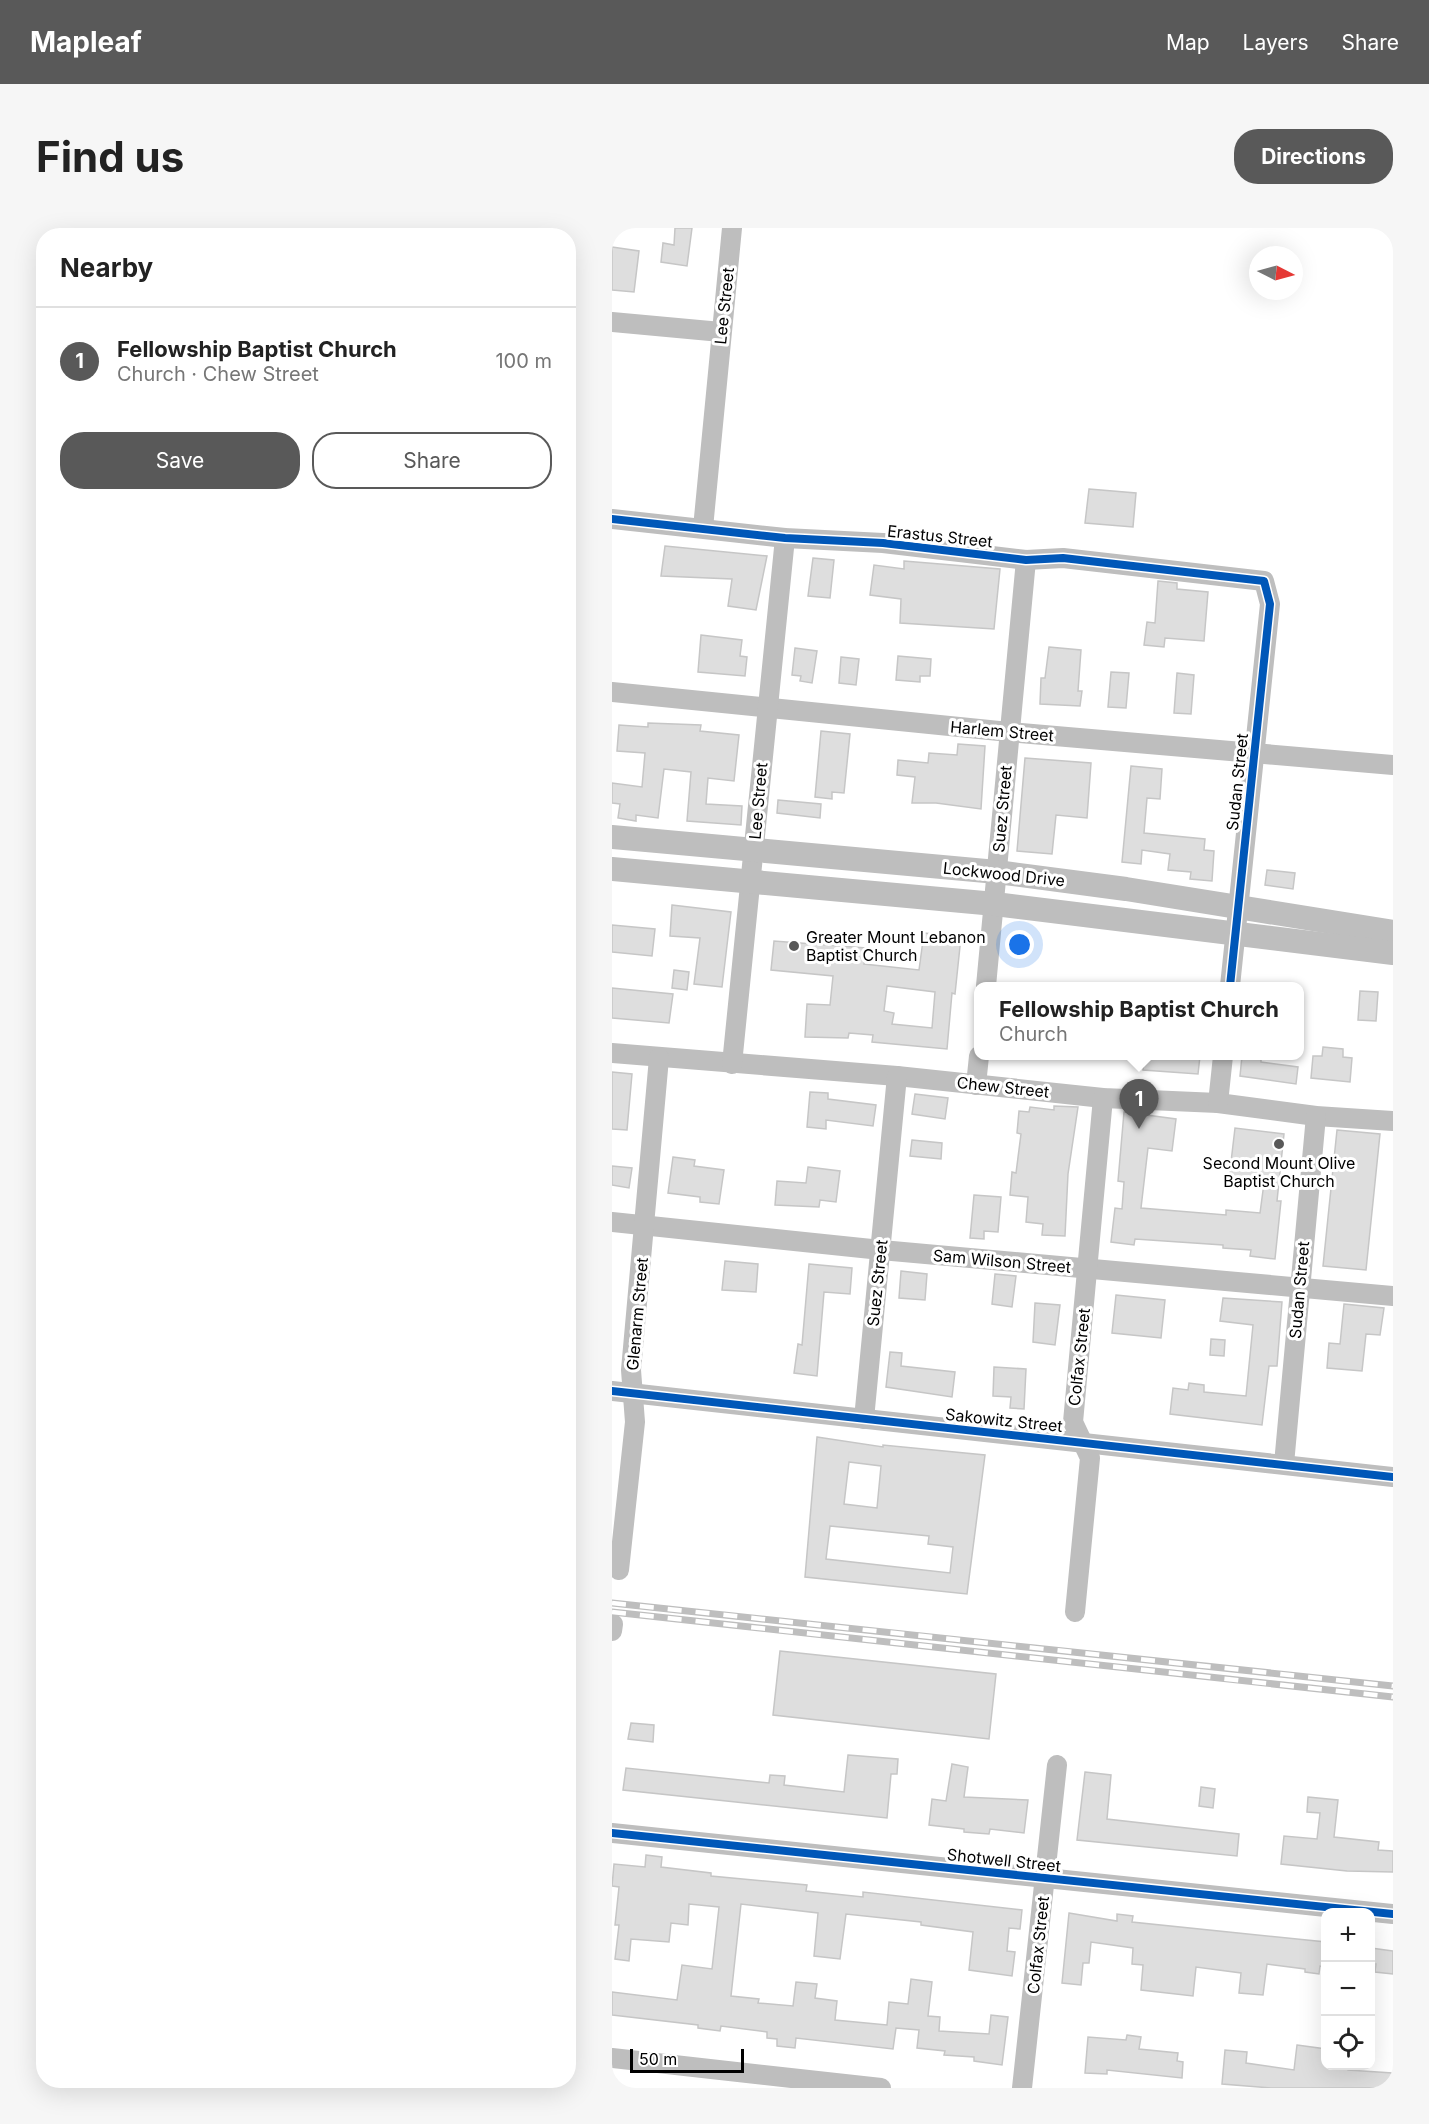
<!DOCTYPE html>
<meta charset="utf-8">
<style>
body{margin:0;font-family:Inter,sans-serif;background:#f6f6f6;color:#222}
.controls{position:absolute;right:18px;bottom:18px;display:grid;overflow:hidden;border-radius:12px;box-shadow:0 6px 24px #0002}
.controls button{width:54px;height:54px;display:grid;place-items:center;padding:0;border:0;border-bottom:2px solid #e0e0e0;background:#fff;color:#222;font:30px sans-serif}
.compass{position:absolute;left:637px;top:18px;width:54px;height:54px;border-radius:50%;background:#fff;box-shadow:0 6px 24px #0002;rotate:96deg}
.scale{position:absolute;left:18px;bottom:15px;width:114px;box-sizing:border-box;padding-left:6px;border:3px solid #000;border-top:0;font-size:16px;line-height:21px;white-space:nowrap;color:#000;-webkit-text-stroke:4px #fff;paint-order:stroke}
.you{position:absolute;left:408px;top:717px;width:21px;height:21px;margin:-15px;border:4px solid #fff;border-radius:50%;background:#1a73e8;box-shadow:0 0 0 9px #1a73e833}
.badge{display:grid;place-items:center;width:39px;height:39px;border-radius:50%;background:#595959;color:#fff;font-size:20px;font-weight:700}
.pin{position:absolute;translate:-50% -50px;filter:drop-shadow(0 2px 3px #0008)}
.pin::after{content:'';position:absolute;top:32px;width:21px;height:18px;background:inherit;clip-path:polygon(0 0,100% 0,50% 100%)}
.popup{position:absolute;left:362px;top:754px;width:330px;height:78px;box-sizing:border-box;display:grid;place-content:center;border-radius:12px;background:#fff;filter:drop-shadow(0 2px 4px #0005);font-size:20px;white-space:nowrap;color:#767676}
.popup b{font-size:22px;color:#222}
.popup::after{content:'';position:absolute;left:50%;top:100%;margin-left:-12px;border:12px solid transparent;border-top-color:#fff}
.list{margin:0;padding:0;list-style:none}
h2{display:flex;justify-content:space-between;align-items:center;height:78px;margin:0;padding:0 24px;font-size:26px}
h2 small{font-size:20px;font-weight:400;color:#767676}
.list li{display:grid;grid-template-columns:39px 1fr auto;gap:18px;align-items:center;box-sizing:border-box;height:108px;padding:0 24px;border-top:2px solid #e0e0e0}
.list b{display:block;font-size:22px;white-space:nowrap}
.list p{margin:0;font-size:20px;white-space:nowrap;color:#767676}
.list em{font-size:20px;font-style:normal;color:#767676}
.actions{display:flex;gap:12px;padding:18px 24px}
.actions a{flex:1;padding:14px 0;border:2px solid #595959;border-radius:24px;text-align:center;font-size:21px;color:#595959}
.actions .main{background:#595959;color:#fff}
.icon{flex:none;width:33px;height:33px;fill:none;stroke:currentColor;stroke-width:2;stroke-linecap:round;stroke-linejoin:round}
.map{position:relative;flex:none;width:781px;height:1860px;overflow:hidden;border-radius:24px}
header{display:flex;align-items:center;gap:36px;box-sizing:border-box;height:84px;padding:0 30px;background:#595959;color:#fff}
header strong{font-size:28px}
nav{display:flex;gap:33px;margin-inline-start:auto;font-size:21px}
.intro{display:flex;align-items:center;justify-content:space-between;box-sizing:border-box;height:144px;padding:0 36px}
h1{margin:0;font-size:42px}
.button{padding:15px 27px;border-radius:24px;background:#595959;color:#fff;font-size:21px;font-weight:700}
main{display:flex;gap:36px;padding:0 36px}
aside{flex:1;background:#fff;border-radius:24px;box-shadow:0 6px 24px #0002}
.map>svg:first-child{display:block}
</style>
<header>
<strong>Mapleaf</strong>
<nav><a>Map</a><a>Layers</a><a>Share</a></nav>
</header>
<div class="intro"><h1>Find us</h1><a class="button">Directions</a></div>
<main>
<aside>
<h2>Nearby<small></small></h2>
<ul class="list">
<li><span class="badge">1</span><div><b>Fellowship Baptist Church</b><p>Church · Chew Street</p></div><em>100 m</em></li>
</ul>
<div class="actions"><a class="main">Save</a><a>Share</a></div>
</aside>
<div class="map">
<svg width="781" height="1860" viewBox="0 0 781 1860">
<rect width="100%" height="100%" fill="#fff"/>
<g fill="#dedede" stroke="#c6c6c6" stroke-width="1.5" fill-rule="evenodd">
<polygon points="63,0 80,0 75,38 49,34 51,15 62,17"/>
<polygon points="0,19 27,23 22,64 0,62"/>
<polygon points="477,261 524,265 521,299 473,295"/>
<polygon points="53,318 155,328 144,382 116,378 120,351 49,348"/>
<polygon points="201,330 222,332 218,370 196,368"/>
<polygon points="292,333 388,341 382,401 288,395 289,371 258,367 262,337 292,341"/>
<polygon points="546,353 565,355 565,361 596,364 592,413 553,410 552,419 532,417 535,394 543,395"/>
<polygon points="89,407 130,412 128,428 135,429 133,448 86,444"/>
<polygon points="437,419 469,422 466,463 470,463 468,478 428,476 429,450 433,450"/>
<polygon points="183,420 205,423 200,455 188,453 189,448 180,447"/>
<polygon points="286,428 319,431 318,448 308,448 308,454 284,452"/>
<polygon points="229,429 247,431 244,457 227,455"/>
<polygon points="499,444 517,445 514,480 496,479"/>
<polygon points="565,445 582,447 579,486 562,485"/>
<polygon points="36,495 89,497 88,503 127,507 122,553 96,550 94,576 130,578 129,597 75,593 79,544 52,541 46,590 24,587 24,593 6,590 8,576 0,575 0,555 30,559 33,525 5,523 7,497 36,499"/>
<polygon points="209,503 238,506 232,565 220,564 220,571 203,569"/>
<polygon points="346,516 373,518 369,581 324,575 300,575 303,549 285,547 286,532 316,535 317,525 345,527"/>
<polygon points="413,530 479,535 475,590 444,587 440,626 405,623"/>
<polygon points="519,538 550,541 548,571 535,570 532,605 593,611 592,622 602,623 600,653 578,651 579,644 556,642 558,626 530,622 529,636 510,634"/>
<polygon points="166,572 209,576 208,590 165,585"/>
<polygon points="655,642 683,645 681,661 653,657"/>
<polygon points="60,677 119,684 110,759 82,756 88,710 58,708"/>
<polygon points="0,697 43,701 40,728 0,724"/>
<path d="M 312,705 L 349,709 L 343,766 L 340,765 L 335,821 L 260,814 L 261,807 L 237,805 L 236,810 L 193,809 L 195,776 L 218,777 L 221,748 L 159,742 L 162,713 L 254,720 L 252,736 L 307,742 ZM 275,758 L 323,764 L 320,800 L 280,796 L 282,785 L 272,783 Z"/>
<polygon points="62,742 77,744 75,762 60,760"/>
<polygon points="0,760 61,766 57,795 0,790"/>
<polygon points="748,763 766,764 764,793 746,792"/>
<polygon points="711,819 731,821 731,829 740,830 738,854 699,850 701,828 710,828"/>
<polygon points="532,828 588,828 586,846 531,842"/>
<polygon points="630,828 649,828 649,834 686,839 684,856 628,848"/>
<polygon points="0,844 20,846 15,902 0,901"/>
<polygon points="198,864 216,865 216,871 264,877 261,898 214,892 214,901 195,899"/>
<polygon points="303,866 336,870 333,891 300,886"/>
<polygon points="442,878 466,879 456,946 453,1008 430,1007 431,996 414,994 416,969 398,967 400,944 404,945 409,906 405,905 407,883 417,884 418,879 442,882"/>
<polygon points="512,884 564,891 560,923 536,920 529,980 614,987 614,982 648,985 652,955 617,951 623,900 672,906 665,973 669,973 663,1031 638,1028 639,1022 611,1020 611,1017 523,1011 522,1017 499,1014 503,980 510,981 512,954 506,953"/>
<polygon points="725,902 768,906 754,1042 711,1038"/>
<polygon points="300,912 330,915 329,931 298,928"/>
<polygon points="61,929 83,932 82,938 112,942 107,976 88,974 88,969 56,965"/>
<polygon points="0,938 20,940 17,960 0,957"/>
<polygon points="196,939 228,943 224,974 208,972 207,979 163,977 165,953 194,955"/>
<polygon points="362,967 389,969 386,1004 372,1003 372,1011 358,1010"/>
<polygon points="113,1033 146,1036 144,1064 110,1062"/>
<polygon points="197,1036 240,1040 238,1066 212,1064 205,1148 182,1145 186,1116 190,1117"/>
<polygon points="289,1043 315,1046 313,1072 287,1070"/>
<polygon points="383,1046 404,1048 400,1079 380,1076"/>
<polygon points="504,1067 553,1072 549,1110 500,1105"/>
<polygon points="611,1070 670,1074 665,1138 657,1138 650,1197 558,1186 561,1160 576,1162 577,1155 592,1157 592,1164 634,1168 641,1097 608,1093"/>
<polygon points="423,1075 448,1077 443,1117 421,1114"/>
<polygon points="732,1076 772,1080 768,1107 754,1106 750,1143 715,1140 717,1115 728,1116"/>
<polygon points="599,1111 613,1112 612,1128 598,1127"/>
<polygon points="278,1124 290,1125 289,1138 343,1144 340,1169 274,1159"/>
<polygon points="382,1139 414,1141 412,1181 398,1180 399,1169 381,1168"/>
<path d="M 205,1209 L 271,1219 L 271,1217 L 373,1227 L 355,1366 L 193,1349 ZM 237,1234 L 269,1238 L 265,1280 L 232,1276 ZM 218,1298 L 317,1308 L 316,1316 L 341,1319 L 338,1345 L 214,1331 Z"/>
<polygon points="168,1423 384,1446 377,1511 161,1487"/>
<polygon points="19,1495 42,1497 41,1514 16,1511"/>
<polygon points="236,1527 286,1531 285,1546 279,1546 275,1590 11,1562 14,1540 157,1555 158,1547 173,1548 172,1557 232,1564"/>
<polygon points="340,1536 356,1539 352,1569 416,1572 412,1605 378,1601 377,1606 352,1604 352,1601 317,1597 320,1571 334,1573"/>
<polygon points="473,1544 499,1547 495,1591 627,1606 625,1628 465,1612"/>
<polygon points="589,1559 603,1561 601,1580 587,1578"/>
<polygon points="696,1569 726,1572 722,1609 767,1614 766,1622 781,1623 781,1644 735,1643 669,1636 672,1608 705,1611 708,1585 695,1584"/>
<polygon points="34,1627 50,1629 49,1639 99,1645 99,1648 195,1657 194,1663 251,1669 251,1664 410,1682 408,1701 397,1700 395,1723 403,1724 400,1748 357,1742 361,1704 309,1697 309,1694 234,1686 228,1731 202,1728 206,1685 129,1676 119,1768 147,1771 146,1775 181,1778 184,1754 205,1756 203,1770 225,1773 223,1792 275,1797 277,1774 296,1776 299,1751 320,1754 316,1788 328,1789 327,1803 377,1806 379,1787 396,1789 390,1837 362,1833 362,1829 332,1827 333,1823 305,1820 307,1802 284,1800 281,1821 184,1810 183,1820 165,1818 165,1811 155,1810 155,1804 109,1798 108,1803 86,1800 86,1797 0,1787 0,1764 65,1772 70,1737 100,1741 107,1679 77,1676 76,1697 59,1695 57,1714 19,1711 17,1733 3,1731 7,1697 3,1697 7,1659 0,1658 2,1636 33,1639"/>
<polygon points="457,1685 505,1693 505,1686 521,1688 520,1694 714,1714 714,1739 708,1738 707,1746 693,1744 693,1741 655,1736 651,1767 627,1765 629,1745 584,1739 581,1768 529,1762 531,1737 520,1736 521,1720 479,1714 477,1735 471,1735 469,1757 450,1755"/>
<polygon points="759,1720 781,1723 781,1746 763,1744 764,1736 759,1736"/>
<polygon points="515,1807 529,1809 527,1821 566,1825 565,1833 571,1834 570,1850 495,1842 495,1846 473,1845 476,1809 514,1812"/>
<polygon points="685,1817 714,1821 714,1838 736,1838 736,1842 781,1845 780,1860 659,1860 610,1856 613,1822 635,1824 634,1835 682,1842"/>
</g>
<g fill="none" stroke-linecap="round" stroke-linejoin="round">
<g stroke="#bebebe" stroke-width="20">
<polyline points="0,94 109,104"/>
<polyline points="0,291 173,310 271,315 414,332 451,330 652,353 658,376 618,758"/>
<polyline points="91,300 120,0"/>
<polyline points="0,464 397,504 781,537"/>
<polyline points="374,758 414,332"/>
<polyline points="0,825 285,848 491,870 606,875 704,888 781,893"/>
<polyline points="120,836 173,310"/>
<polyline points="364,857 367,828"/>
<polyline points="606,875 611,828"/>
<polyline points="0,994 269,1022 781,1068"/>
<polyline points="0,1163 781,1249"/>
<polyline points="252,1191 285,848"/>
<polyline points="672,1236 704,888"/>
<polyline points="7,1342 23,1194 19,1142 47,830"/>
<polyline points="463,1384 478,1230 461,1194 491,870"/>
<polyline points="0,1403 1,1396"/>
<polyline points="0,1605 781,1686"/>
<polyline points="0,1830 269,1860"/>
<polyline points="410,1860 445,1537"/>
</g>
<g stroke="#bebebe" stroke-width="24">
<polyline points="0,609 385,644 514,661 781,704"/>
<polyline points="0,641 383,676 781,725"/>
</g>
<g stroke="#bebebe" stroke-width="7">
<g id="rail">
<polyline points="0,1375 781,1458"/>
<polyline points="0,1384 781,1469"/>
</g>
</g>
<use href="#rail" stroke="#fff" stroke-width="4.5" stroke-dasharray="14" stroke-linecap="butt"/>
<g stroke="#fff" stroke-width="11">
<g id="cycleway">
<polyline points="0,291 173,310 271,315 414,332 451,330 652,353 658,376 618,758"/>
<polyline points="0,1163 781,1249"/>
<polyline points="0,1605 781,1686"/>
</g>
</g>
<use href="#cycleway" stroke="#0057b8" stroke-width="8"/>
</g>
<g fill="#595959" stroke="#fff" stroke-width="2">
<circle cx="182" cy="718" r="6"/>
<circle cx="667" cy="916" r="6"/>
</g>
<g text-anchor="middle" stroke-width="6" stroke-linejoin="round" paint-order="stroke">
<g font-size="16" fill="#000" stroke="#fff">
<text transform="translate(112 78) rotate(-84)" y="6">Lee Street</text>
<text transform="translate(328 308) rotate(6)" y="6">Erastus Street</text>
<text transform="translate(390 503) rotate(5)" y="6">Harlem Street</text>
<text transform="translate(625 554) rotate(-84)" y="6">Sudan Street</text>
<text transform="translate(146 573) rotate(-85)" y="6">Lee Street</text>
<text transform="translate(390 581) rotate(-85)" y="6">Suez Street</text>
<text transform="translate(392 646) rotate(6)" y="6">Lockwood Drive</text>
<text transform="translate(391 859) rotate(6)" y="6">Chew Street</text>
<text transform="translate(390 1033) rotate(5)" y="6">Sam Wilson Street</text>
<text transform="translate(265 1055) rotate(-84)" y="6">Suez Street</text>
<text transform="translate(687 1062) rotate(-85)" y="6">Sudan Street</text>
<text transform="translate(25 1086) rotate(-85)" y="6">Glenarm Street</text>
<text transform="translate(467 1129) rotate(-84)" y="6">Colfax Street</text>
<text transform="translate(392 1192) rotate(6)" y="6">Sakowitz Street</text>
<text transform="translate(392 1632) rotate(6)" y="6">Shotwell Street</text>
<text transform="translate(426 1717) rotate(-84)" y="6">Colfax Street</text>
</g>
<g font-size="16" fill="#000" stroke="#fff" text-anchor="start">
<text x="194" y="715">Greater Mount Lebanon<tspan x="194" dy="18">Baptist Church</tspan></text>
<text x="667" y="941" text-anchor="middle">Second Mount Olive<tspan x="667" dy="18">Baptist Church</tspan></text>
</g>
</g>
</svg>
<div class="controls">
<button>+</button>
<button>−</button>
<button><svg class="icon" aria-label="locate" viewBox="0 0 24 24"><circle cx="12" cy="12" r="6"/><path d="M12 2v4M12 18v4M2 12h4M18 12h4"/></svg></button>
</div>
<svg class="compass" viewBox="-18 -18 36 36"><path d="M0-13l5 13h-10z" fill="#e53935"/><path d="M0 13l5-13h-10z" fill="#767676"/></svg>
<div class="scale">50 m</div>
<div class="you"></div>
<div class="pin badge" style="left:527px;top:901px">1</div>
<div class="popup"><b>Fellowship Baptist Church</b>Church</div>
</div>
</main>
